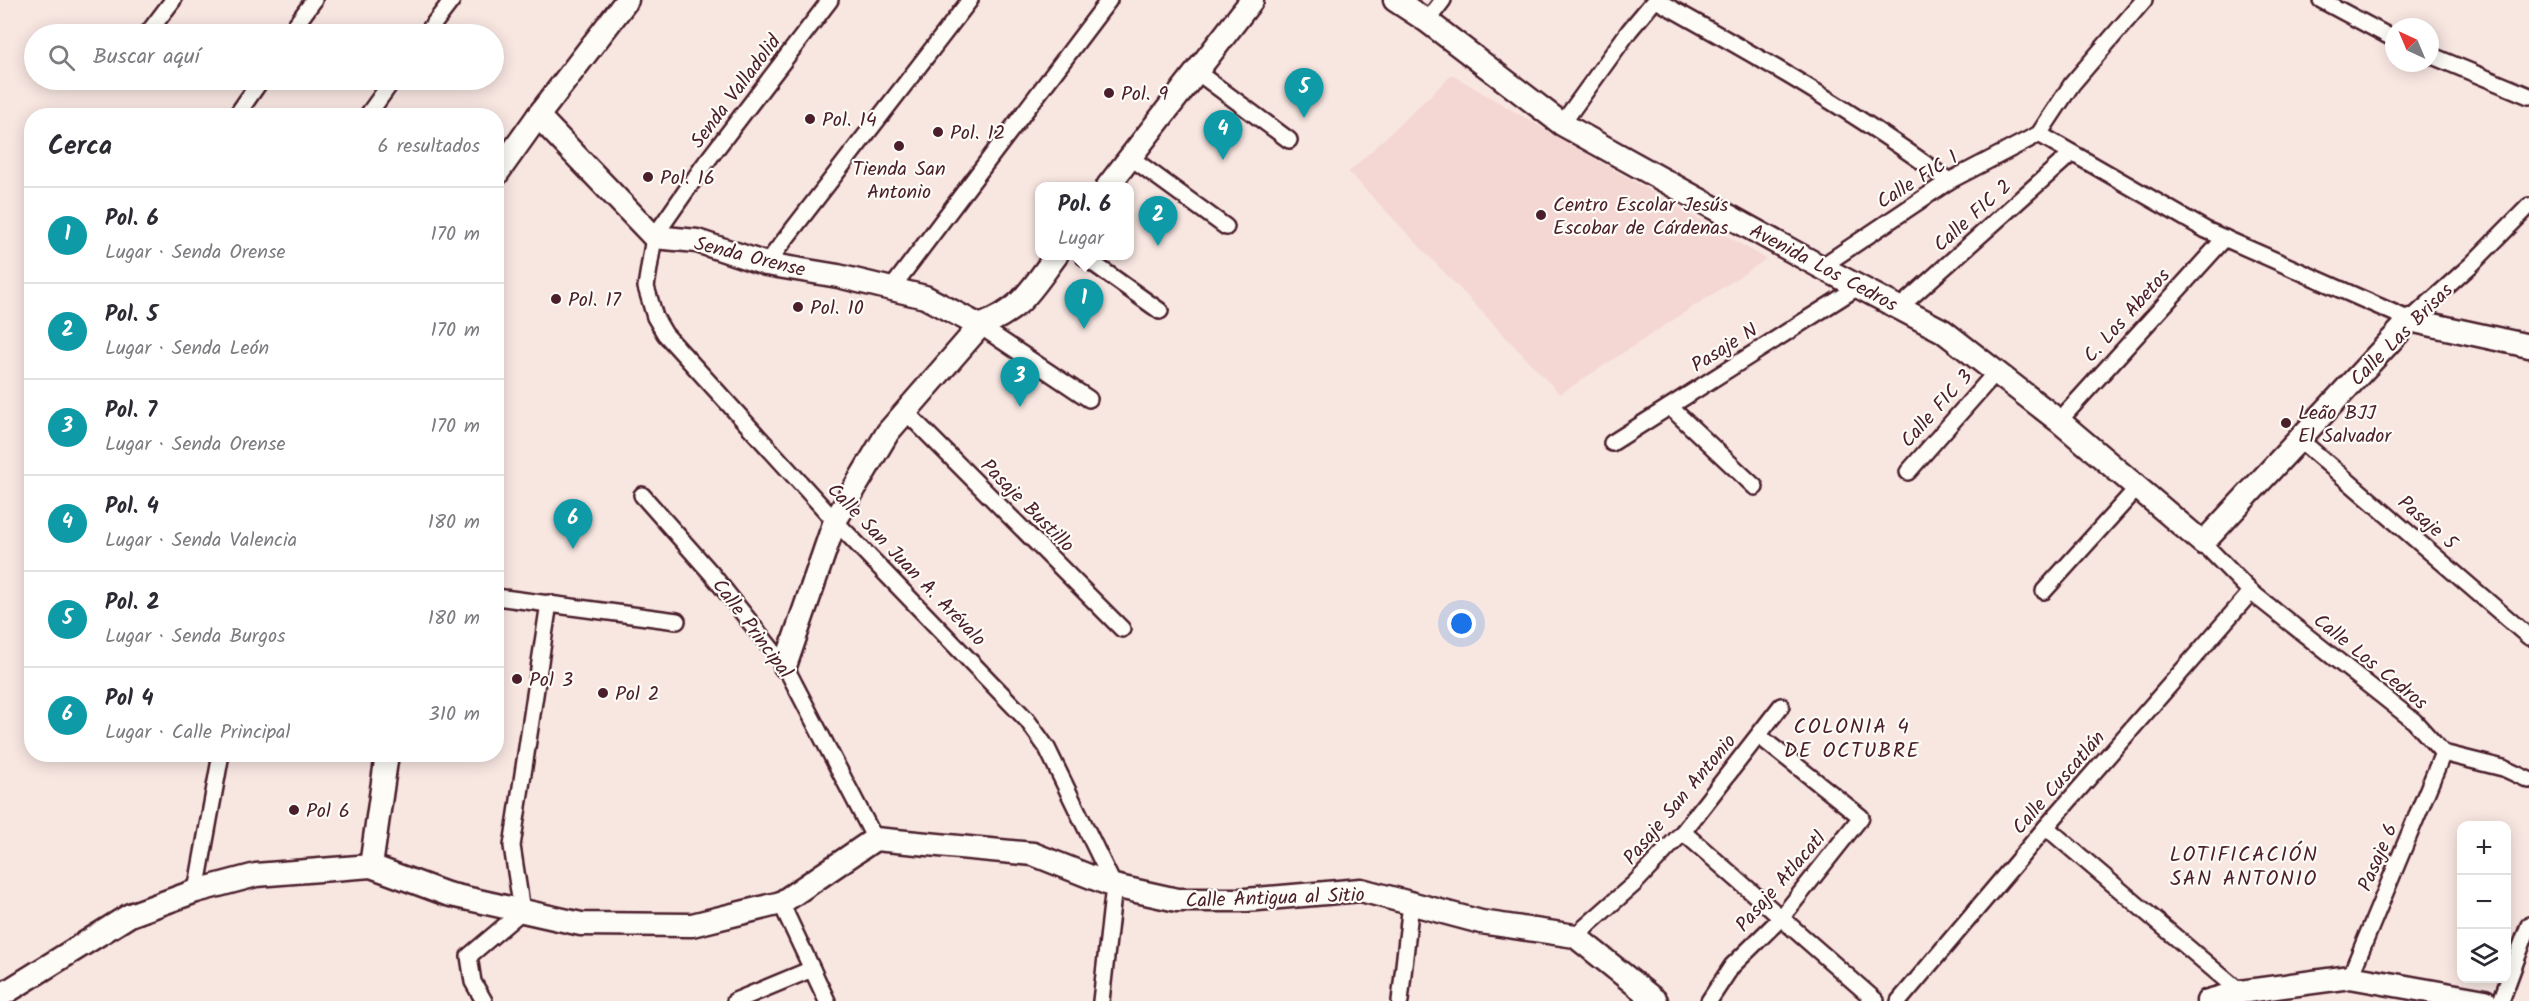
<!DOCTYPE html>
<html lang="es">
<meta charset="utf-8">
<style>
body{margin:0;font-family:Kalam,sans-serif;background:#f2f2f3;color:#2b2b33}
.controls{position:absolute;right:18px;bottom:18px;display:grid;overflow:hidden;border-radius:12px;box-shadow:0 3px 15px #0003}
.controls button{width:54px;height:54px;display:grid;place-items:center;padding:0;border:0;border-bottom:2px solid #e1e1e2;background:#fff;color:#2b2b33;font:30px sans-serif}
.compass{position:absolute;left:2385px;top:18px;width:54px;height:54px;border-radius:50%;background:#fff;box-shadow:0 3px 15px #0003;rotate:316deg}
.you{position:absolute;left:1462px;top:624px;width:21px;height:21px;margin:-15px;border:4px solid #fff;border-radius:50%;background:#1a73e8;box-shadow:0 0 0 9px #1a73e833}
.badge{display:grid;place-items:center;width:39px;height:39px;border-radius:50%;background:#4a1f2b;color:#fff;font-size:20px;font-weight:700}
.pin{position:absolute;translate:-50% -50px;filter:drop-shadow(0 2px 3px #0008)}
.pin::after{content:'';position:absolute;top:32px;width:21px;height:18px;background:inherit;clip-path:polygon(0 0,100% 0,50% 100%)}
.popup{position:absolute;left:1035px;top:182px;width:99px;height:78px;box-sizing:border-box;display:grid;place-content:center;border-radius:12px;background:#fff;filter:drop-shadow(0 2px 4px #0005);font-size:20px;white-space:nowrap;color:#7c7c81}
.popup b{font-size:22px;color:#2b2b33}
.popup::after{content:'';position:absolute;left:50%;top:100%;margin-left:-12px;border:12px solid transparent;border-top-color:#fff}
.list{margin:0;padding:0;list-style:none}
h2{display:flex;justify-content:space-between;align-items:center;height:78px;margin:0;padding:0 24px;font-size:26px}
h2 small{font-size:20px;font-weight:400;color:#7c7c81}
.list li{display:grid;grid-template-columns:39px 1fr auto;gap:18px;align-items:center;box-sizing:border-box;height:96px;padding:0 24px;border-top:2px solid #e1e1e2}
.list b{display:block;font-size:22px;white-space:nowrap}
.list p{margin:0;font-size:20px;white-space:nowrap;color:#7c7c81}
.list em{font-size:20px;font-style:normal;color:#7c7c81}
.icon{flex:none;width:33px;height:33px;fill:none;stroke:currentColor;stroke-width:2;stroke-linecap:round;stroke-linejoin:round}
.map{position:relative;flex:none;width:2529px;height:1001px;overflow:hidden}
.search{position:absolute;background:#fff;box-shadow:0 3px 15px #0003;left:24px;top:24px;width:480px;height:66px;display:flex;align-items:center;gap:15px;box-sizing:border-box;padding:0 21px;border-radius:33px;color:#7c7c81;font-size:22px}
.panel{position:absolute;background:#fff;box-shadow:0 3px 15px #0003;left:24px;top:108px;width:480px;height:654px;border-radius:24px}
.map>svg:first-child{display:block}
</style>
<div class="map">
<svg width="2529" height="1001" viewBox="0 0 2529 1001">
<rect width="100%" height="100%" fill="#f8e6e1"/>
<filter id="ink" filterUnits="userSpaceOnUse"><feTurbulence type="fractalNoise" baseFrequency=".0167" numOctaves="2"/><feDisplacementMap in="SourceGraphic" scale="12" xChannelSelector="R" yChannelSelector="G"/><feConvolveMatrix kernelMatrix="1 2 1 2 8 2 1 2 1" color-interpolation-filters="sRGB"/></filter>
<g filter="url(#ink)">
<polygon fill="#f4d6d2" points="1452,75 1766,259 1560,394 1349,172"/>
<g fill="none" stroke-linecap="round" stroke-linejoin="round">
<g stroke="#4a1f2b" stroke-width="20">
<g id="street">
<polyline points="830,0 704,165 654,237 646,287 655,317 665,334 835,521 1027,720 1047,748 1114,886 1101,1001"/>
<path d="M 1656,0 C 1757,56 1856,112 1949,181"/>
<polyline points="2321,0 2394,39"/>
<polyline points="1427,21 1443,0"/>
<polyline points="148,33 173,0"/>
<polyline points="289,34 314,0"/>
<polyline points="426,34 452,0"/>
<polyline points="2430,55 2529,96"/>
<polyline points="1197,72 1289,140"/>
<polyline points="236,116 261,80"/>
<polyline points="367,116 393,80"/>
<polyline points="1562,124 1629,31 1655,0"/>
<polyline points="2039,134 2206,230 2410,320 2471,265 2529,206"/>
<polyline points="1130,157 1226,227"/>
<polyline points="1083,256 1160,311"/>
<polyline points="766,264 970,0"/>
<polyline points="1821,267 1949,181 2039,134 2072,84 2144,0"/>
<polyline points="891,289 1109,0"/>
<polyline points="1900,307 2072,153"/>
<polyline points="980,326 1089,399"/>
<polyline points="1670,407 1755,487"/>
<polyline points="905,411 1122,629"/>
<polyline points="2059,421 2225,238"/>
<polyline points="2299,439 2529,637"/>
<polyline points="1612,443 1858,287"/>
<polyline points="1908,472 1996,372"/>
<polyline points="642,495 711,573 785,666 875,839"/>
<polyline points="2203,543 2251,592 2414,721 2443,753 2503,768 2529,780"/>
<polyline points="2044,591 2138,487"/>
<polyline points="496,597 677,621"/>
<polyline points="2046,827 2240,992"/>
<polyline points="1683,832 1876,1001"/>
<polyline points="196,891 221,754"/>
<polyline points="781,903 827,1001"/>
<polyline points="1575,936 1634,884 1683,832 1781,706"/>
<polyline points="2350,977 2443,753"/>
<polyline points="484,1001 473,982 469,956 522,911 512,846 549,603"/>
<polyline points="735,1001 812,969"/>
<polyline points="1400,1001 1411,903"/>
<polyline points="1709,1001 1732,966 1781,918 1861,817 1759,736"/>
<polyline points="1899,1001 2046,827 2251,592"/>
<polyline points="2501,1001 2529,925"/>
</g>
</g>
<g stroke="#4a1f2b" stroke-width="27">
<g id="secondary">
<polyline points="1395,0 1427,21 1562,124 1821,267 1943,331 2059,421 2203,543 2410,320 2529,346"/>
<polyline points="538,116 654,237 697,241 766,264 838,276 925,297 980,326"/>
<polyline points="496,175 538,116 627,0"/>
<polyline points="1108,186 1252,0"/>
<path d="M 785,666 L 835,521 L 888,432 L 980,326 C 1022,309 1030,291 1056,256"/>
<polyline points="371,866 387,754"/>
<polyline points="0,996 130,915 196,891 256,875 371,866 447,894 581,924 692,925 781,903 875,839 1033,854 1114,886 1177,900 1246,900 1361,890 1481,922 1575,936 1656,1001"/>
<polyline points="2208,1001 2240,992 2350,977 2485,1001"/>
</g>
</g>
<use href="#street" stroke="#fdfcf7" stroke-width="15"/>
<use href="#secondary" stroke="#fdfcf7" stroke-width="22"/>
</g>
</g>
<g fill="#4a1f2b" stroke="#fdfcf7" stroke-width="2">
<circle cx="1109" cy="93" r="6"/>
<circle cx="810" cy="119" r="6"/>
<circle cx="938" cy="132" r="6"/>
<circle cx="899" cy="146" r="6"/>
<circle cx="648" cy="177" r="6"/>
<circle cx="1541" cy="215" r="6"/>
<circle cx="556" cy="299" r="6"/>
<circle cx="798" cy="307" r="6"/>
<circle cx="2286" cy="423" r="6"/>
<circle cx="517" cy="679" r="6"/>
<circle cx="603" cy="693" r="6"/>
<circle cx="294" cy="810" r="6"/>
</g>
<g text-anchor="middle" stroke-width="4.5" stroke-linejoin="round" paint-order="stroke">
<g font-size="20" fill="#4a1f2b" stroke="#fdfcf7">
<text transform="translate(735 91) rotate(-53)" y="7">Senda Valladolid</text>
<text transform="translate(1917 179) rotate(-32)" y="7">Calle FIC 1</text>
<text transform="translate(1972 215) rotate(-42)" y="7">Calle FIC 2</text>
<text transform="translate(750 256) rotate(14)" y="7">Senda Orense</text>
<text transform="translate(1824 267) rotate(28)" y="7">Avenida Los Cedros</text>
<text transform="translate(2126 315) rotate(-48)" y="7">C. Los Abetos</text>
<text transform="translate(2401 334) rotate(-45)" y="7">Calle Las Brisas</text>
<text transform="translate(1724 347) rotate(-32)" y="7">Pasaje N</text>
<text transform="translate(1936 408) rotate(-48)" y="7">Calle FIC 3</text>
<text transform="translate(1028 505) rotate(45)" y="7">Pasaje Bustillo</text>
<text transform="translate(2428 522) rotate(41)" y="7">Pasaje 5</text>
<text transform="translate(907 564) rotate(46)" y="7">Calle San Juan A. Arévalo</text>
<text transform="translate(753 628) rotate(53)" y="7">Calle Principal</text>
<text transform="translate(2371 661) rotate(39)" y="7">Calle Los Cedros</text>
<text transform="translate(2058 782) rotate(-49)" y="7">Calle Cuscatlán</text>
<text transform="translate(1679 799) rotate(-50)" y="7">Pasaje San Antonio</text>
<text transform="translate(2377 857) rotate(-67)" y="7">Pasaje 6</text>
<text transform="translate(1780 881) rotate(-49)" y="7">Pasaje Atlacatl</text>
<text transform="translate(1275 897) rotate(-2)" y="7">Calle Antigua al Sitio</text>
</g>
<g font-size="20" fill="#4a1f2b" stroke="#fdfcf7" text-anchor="start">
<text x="1121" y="100">Pol. 9</text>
<text x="822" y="126">Pol. 14</text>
<text x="950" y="139">Pol. 12</text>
<text x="899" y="175" text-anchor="middle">Tienda San<tspan x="899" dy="23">Antonio</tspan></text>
<text x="660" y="184">Pol. 16</text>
<text x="1553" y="211">Centro Escolar Jesús<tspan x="1553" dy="23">Escobar de Cárdenas</tspan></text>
<text x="568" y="306">Pol. 17</text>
<text x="810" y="314">Pol. 10</text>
<text x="2298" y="419">Leão BJJ<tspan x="2298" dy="23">El Salvador</tspan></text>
<text x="529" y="686">Pol 3</text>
<text x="615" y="700">Pol 2</text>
<text x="306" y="817">Pol 6</text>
</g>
<g font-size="21" letter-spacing="1.5" fill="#4a1f2b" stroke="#fdfcf7">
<text x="1852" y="733">COLONIA 4<tspan x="1852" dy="24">DE OCTUBRE</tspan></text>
<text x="2244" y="861">LOTIFICACIÓN<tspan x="2244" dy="24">SAN ANTONIO</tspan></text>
</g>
</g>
</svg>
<div class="controls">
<button>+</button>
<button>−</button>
<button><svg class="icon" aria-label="layers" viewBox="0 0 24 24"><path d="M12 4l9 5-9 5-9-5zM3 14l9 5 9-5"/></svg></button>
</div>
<svg class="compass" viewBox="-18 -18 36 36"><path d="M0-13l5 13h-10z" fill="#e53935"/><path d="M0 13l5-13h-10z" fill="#7c7c81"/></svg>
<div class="you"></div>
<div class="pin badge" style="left:1084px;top:329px;background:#0f9aa8">1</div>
<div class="popup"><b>Pol. 6</b>Lugar</div>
<div class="pin badge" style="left:1158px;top:246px;background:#0f9aa8">2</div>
<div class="pin badge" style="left:1020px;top:407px;background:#0f9aa8">3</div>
<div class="pin badge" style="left:1223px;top:160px;background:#0f9aa8">4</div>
<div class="pin badge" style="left:1304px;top:118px;background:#0f9aa8">5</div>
<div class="pin badge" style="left:573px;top:549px;background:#0f9aa8">6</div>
<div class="search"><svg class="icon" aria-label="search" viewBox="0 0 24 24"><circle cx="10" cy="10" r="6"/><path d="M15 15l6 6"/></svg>Buscar aquí</div>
<section class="panel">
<h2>Cerca<small>6 resultados</small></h2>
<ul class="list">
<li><span class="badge" style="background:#0f9aa8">1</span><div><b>Pol. 6</b><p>Lugar · Senda Orense</p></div><em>170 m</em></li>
<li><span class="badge" style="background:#0f9aa8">2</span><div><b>Pol. 5</b><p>Lugar · Senda León</p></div><em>170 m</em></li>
<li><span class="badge" style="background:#0f9aa8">3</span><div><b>Pol. 7</b><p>Lugar · Senda Orense</p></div><em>170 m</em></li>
<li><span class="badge" style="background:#0f9aa8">4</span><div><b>Pol. 4</b><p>Lugar · Senda Valencia</p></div><em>180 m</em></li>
<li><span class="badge" style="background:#0f9aa8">5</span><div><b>Pol. 2</b><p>Lugar · Senda Burgos</p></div><em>180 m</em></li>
<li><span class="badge" style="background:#0f9aa8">6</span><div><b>Pol 4</b><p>Lugar · Calle Principal</p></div><em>310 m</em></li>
</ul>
</section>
</div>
